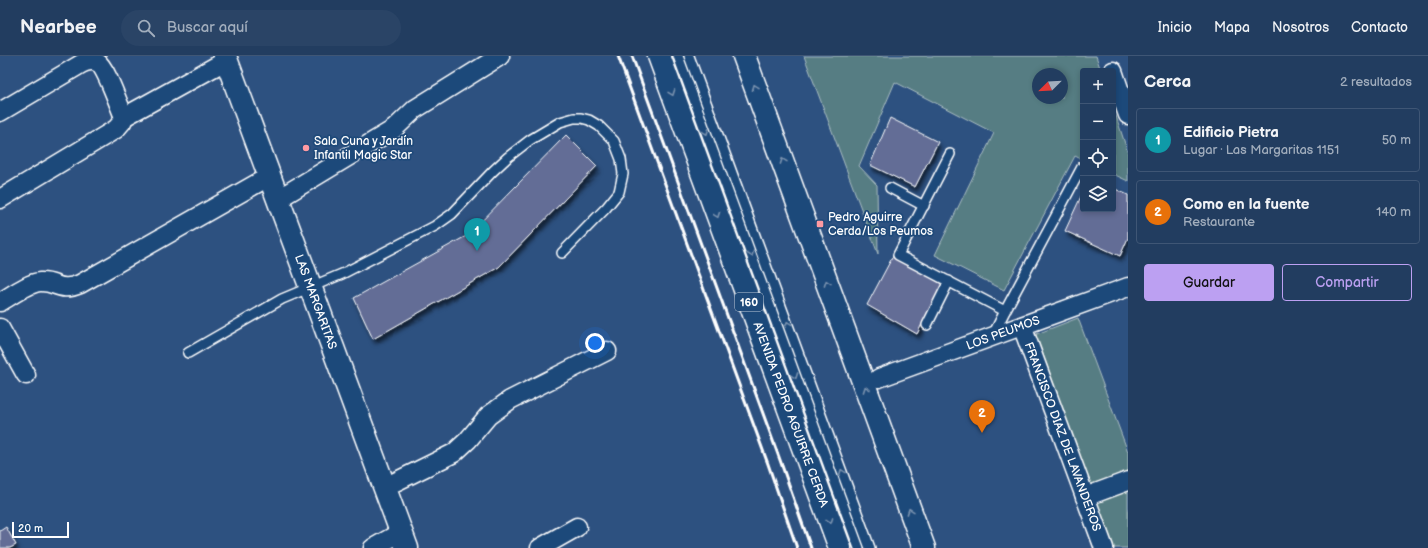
<!DOCTYPE html>
<html lang="es">
<meta charset="utf-8">
<style>
body{margin:0;font-family:"Balsamiq Sans",sans-serif;background:#2a4466;color:#f1f3f6}
.controls{position:absolute;right:12px;top:12px;display:grid;overflow:hidden;border-radius:4px;box-shadow:0 2px 6px #0003}
.controls button{width:36px;height:36px;display:grid;place-items:center;padding:0;border:0;border-bottom:1px solid #3f5675;background:#223d60;color:#f1f3f6;font:20px sans-serif}
.compass{position:absolute;left:1032px;top:12px;width:36px;height:36px;border-radius:50%;background:#223d60;box-shadow:0 2px 6px #0003;rotate:246deg}
.scale{position:absolute;left:12px;bottom:10px;width:57px;box-sizing:border-box;padding-left:4px;border:2px solid #fff;border-top:0;font-size:11px;line-height:14px;white-space:nowrap;color:#fff;-webkit-text-stroke:3px #1f4a7a;paint-order:stroke}
.you{position:absolute;left:595px;top:287px;width:14px;height:14px;margin:-10px;border:3px solid #fff;border-radius:50%;background:#1a73e8;box-shadow:0 0 0 6px #1a73e833}
.badge{display:grid;place-items:center;width:26px;height:26px;border-radius:50%;background:#bca0f2;color:#fff;font-size:13px;font-weight:700}
.pin{position:absolute;translate:-50% -33px;filter:drop-shadow(0 1px 2px #0008)}
.pin::after{content:'';position:absolute;top:21px;width:14px;height:12px;background:inherit;clip-path:polygon(0 0,100% 0,50% 100%)}
.list{margin:0;padding:0;list-style:none}
h2{display:flex;justify-content:space-between;align-items:center;height:52px;margin:0;padding:0 16px;font-size:17px}
h2 small{font-size:13px;font-weight:400;color:#a2aebd}
.list li{display:grid;grid-template-columns:26px 1fr auto;gap:12px;align-items:center;box-sizing:border-box;height:64px;margin:0 8px 8px;padding:0 8px;border:1px solid #3f5675;border-radius:4px}
.list b{display:block;font-size:15px;white-space:nowrap}
.list p{margin:0;font-size:13px;white-space:nowrap;color:#a2aebd}
.list em{font-size:13px;font-style:normal;color:#a2aebd}
.actions{display:flex;gap:8px;padding:12px 16px}
.actions a{flex:1;padding:9px 0;border:1px solid #bca0f2;border-radius:4px;text-align:center;font-size:14px;color:#bca0f2}
.actions .main{background:#bca0f2;color:#111}
.icon{flex:none;width:22px;height:22px;fill:none;stroke:currentColor;stroke-width:2;stroke-linecap:round;stroke-linejoin:round}
.map{position:relative;flex:none;width:1128px;height:492px;overflow:hidden}
header{display:flex;align-items:center;gap:24px;box-sizing:border-box;height:56px;padding:0 20px;background:#223d60;border-bottom:1px solid #3f5675}
header strong{font-size:19px}
nav{display:flex;gap:22px;margin-inline-start:auto;font-size:14px}
.search{width:280px;height:36px;background:#2a4466;display:flex;align-items:center;gap:10px;box-sizing:border-box;padding:0 14px;border-radius:22px;color:#a2aebd;font-size:15px}
main{display:flex}
aside{flex:1;background:#223d60}
.map>svg:first-child{display:block}
</style>
<header>
<strong>Nearbee</strong>
<div class="search"><svg class="icon" aria-label="search" viewBox="0 0 24 24"><circle cx="10" cy="10" r="6"/><path d="M15 15l6 6"/></svg>Buscar aquí</div>
<nav><a>Inicio</a><a>Mapa</a><a>Nosotros</a><a>Contacto</a></nav>
</header>
<main>
<div class="map">
<svg width="1128" height="492" viewBox="0 0 1128 492">
<defs>
<filter id="shadow"><feDropShadow dx="2.5" dy="4.5" stdDeviation="2" flood-color="#0009"/></filter>
</defs>
<rect width="100%" height="100%" fill="#2d5180"/>
<filter id="ink" filterUnits="userSpaceOnUse"><feTurbulence type="fractalNoise" baseFrequency=".025" numOctaves="2"/><feDisplacementMap in="SourceGraphic" scale="8" xChannelSelector="R" yChannelSelector="G"/><feConvolveMatrix kernelMatrix="1 2 1 2 8 2 1 2 1" color-interpolation-filters="sRGB"/></filter>
<g filter="url(#ink)">
<g fill="#577d83" stroke="#abbec1" fill-rule="evenodd">
<path d="M 804,0 L 1096,0 L 1101,15 L 1083,15 L 1083,104 L 1075,100 L 1004,234 L 935,199 L 994,77 L 895,26 L 859,110 L 877,129 L 878,198 ZM 1038,18 L 1062,18 L 1062,42 L 1038,42 Z"/>
<polygon points="1113,51 1128,97 1128,125 1113,118"/>
<polygon points="1078,262 1128,396 1128,492 1113,492 1034,279"/>
</g>
<g fill="#636d96" stroke="#fff" filter="url(#shadow)">
<polygon points="890,62 938,86 915,131 870,109"/>
<polygon points="566,79 597,110 499,211 373,283 354,242 468,179"/>
<polygon points="1113,132 1128,139 1128,182 1120,200 1065,175 1083,136 1083,153 1113,153"/>
<polygon points="893,200 942,228 917,278 867,249"/>
<polygon points="6,471 16,489 10,492 0,492 0,475"/>
</g>
<g fill="none" stroke-linecap="round" stroke-linejoin="round">
<g stroke="#fff" stroke-width="12">
<g id="service">
<polyline points="678,0 859,492"/>
<polyline points="689,0 870,492"/>
<polyline points="950,98 898,199 1005,255 993,279"/>
<polyline points="890,132 924,150"/>
<polyline points="1005,255 1082,111 1083,111"/>
<polyline points="927,269 949,225"/>
<polyline points="188,297 282,243 342,218 435,170 452,158 493,115 508,101 530,84 560,66 574,62 581,62 589,64 599,70 614,85 621,103 623,118 619,136 606,152 562,197"/>
</g>
</g>
<g stroke="#fff" stroke-width="21">
<g id="minor">
<polyline points="1113,15 1128,59"/>
<path d="M 0,56 L 81,8 C 86,5 92,4 97,6 C 106,11 119,50 124,61 L 122,66 L 116,73 L 0,143"/>
<polyline points="124,61 227,4"/>
<polyline points="278,143 394,73 415,53 500,0"/>
<path d="M 0,246 C 11,240 28,227 40,226 C 57,225 59,237 80,228 L 270,120"/>
<path id="s1" d="M 1022,270 L 1104,492"/>
<polyline points="0,272 26,319"/>
<path id="s2" d="M 879,322 L 1128,231"/>
<polyline points="385,431 454,397 468,384 488,360 510,344 607,295"/>
<polyline points="1085,441 1128,425"/>
<polyline points="373,492 401,476"/>
<polyline points="540,492 577,471"/>
</g>
</g>
<g stroke="#fff" stroke-width="25">
<g id="tertiary">
<path id="s3" d="M 225,0 L 407,492"/>
</g>
</g>
<g stroke="#fff" stroke-width="25">
<g id="trunk">
<path id="s4" d="M 659,0 L 840,492"/>
<polyline points="744,0 924,492"/>
</g>
</g>
<use href="#service" stroke="#1f4a7a" stroke-width="9"/>
<use href="#minor" stroke="#1f4a7a" stroke-width="18"/>
<use href="#tertiary" stroke="#1f4a7a" stroke-width="22"/>
<use href="#trunk" stroke="#1f4a7a" stroke-width="22"/>
<g stroke="#fff" stroke-width="3">
<polyline points="618,0 768,408 797,492"/>
<polyline points="632,0 780,404 811,492"/>
</g>
</g>
<defs><path id="oneway-chevron" d="M-2-3.5L2.5 0L-2 3.5" fill="none" stroke-width="1.6" stroke-linecap="round" stroke-linejoin="round"/></defs>
<g stroke="#7992af">
<use href="#oneway-chevron" transform="translate(755 31) rotate(-111)"/>
<use href="#oneway-chevron" transform="translate(672 37) rotate(70)"/>
<use href="#oneway-chevron" transform="translate(706 76) rotate(70)"/>
<use href="#oneway-chevron" transform="translate(783 105) rotate(-110)"/>
<use href="#oneway-chevron" transform="translate(717 159) rotate(70)"/>
<use href="#oneway-chevron" transform="translate(751 198) rotate(70)"/>
<use href="#oneway-chevron" transform="translate(827 227) rotate(-110)"/>
<use href="#oneway-chevron" transform="translate(788 268) rotate(-110)"/>
<use href="#oneway-chevron" transform="translate(795 320) rotate(70)"/>
<use href="#oneway-chevron" transform="translate(866 333) rotate(-110)"/>
<use href="#oneway-chevron" transform="translate(842 416) rotate(-110)"/>
<use href="#oneway-chevron" transform="translate(910 455) rotate(-110)"/>
<use href="#oneway-chevron" transform="translate(830 465) rotate(70)"/>
</g>
</g>
<g fill="#ff9aa2" stroke="#1f4a7a" stroke-width="1.5">
<circle cx="306" cy="92" r="4"/>
<rect x="816" y="164" width="8" height="8" rx="2"/>
</g>
<g text-anchor="middle" stroke-width="3.5" stroke-linejoin="round" paint-order="stroke">
<rect fill="#1f4a7a" stroke="#bcc9d7" stroke-width="1" x="735" y="237" width="28" height="18" rx="3"/>
<g font-size="11" font-weight="bold" fill="#fff">
<text x="749" y="250">160</text>
</g>
<g font-size="12" fill="#fff" stroke="#1f4a7a" text-anchor="start">
<text x="314" y="89">Sala Cuna y Jardín<tspan x="314" dy="14">Infantil Magic Star</tspan></text>
<text x="828" y="165">Pedro Aguirre<tspan x="828" dy="14">Cerda/Los Peumos</tspan></text>
</g>
<g font-size="12" fill="#fff" stroke="#1f4a7a">
<text dy="4" stroke="none"><textPath href="#s3" startOffset="262">LAS MARGARITAS</textPath></text>
<text dy="4" stroke="none"><textPath href="#s2" startOffset="132">LOS PEUMOS</textPath></text>
<text dy="4" stroke="none"><textPath href="#s4" startOffset="382">AVENIDA PEDRO AGUIRRE CERDA</textPath></text>
<text dy="4" stroke="none"><textPath href="#s1" startOffset="118">FRANCISCO DIAZ DE LAVANDEROS</textPath></text>
</g>
</g>
</svg>
<div class="controls">
<button>+</button>
<button>−</button>
<button><svg class="icon" aria-label="locate" viewBox="0 0 24 24"><circle cx="12" cy="12" r="6"/><path d="M12 2v4M12 18v4M2 12h4M18 12h4"/></svg></button>
<button><svg class="icon" aria-label="layers" viewBox="0 0 24 24"><path d="M12 4l9 5-9 5-9-5zM3 14l9 5 9-5"/></svg></button>
</div>
<svg class="compass" viewBox="-18 -18 36 36"><path d="M0-13l5 13h-10z" fill="#e53935"/><path d="M0 13l5-13h-10z" fill="#a2aebd"/></svg>
<div class="scale">20 m</div>
<div class="you"></div>
<div class="pin badge" style="left:477px;top:195px;background:#0f9aa8">1</div>
<div class="pin badge" style="left:982px;top:377px;background:#e8710a">2</div>
</div>
<aside>
<h2>Cerca<small>2 resultados</small></h2>
<ul class="list">
<li><span class="badge" style="background:#0f9aa8">1</span><div><b>Edificio Pietra</b><p>Lugar · Las Margaritas 1151</p></div><em>50 m</em></li>
<li><span class="badge" style="background:#e8710a">2</span><div><b>Como en la fuente</b><p>Restaurante</p></div><em>140 m</em></li>
</ul>
<div class="actions"><a class="main">Guardar</a><a>Compartir</a></div>
</aside>
</main>
